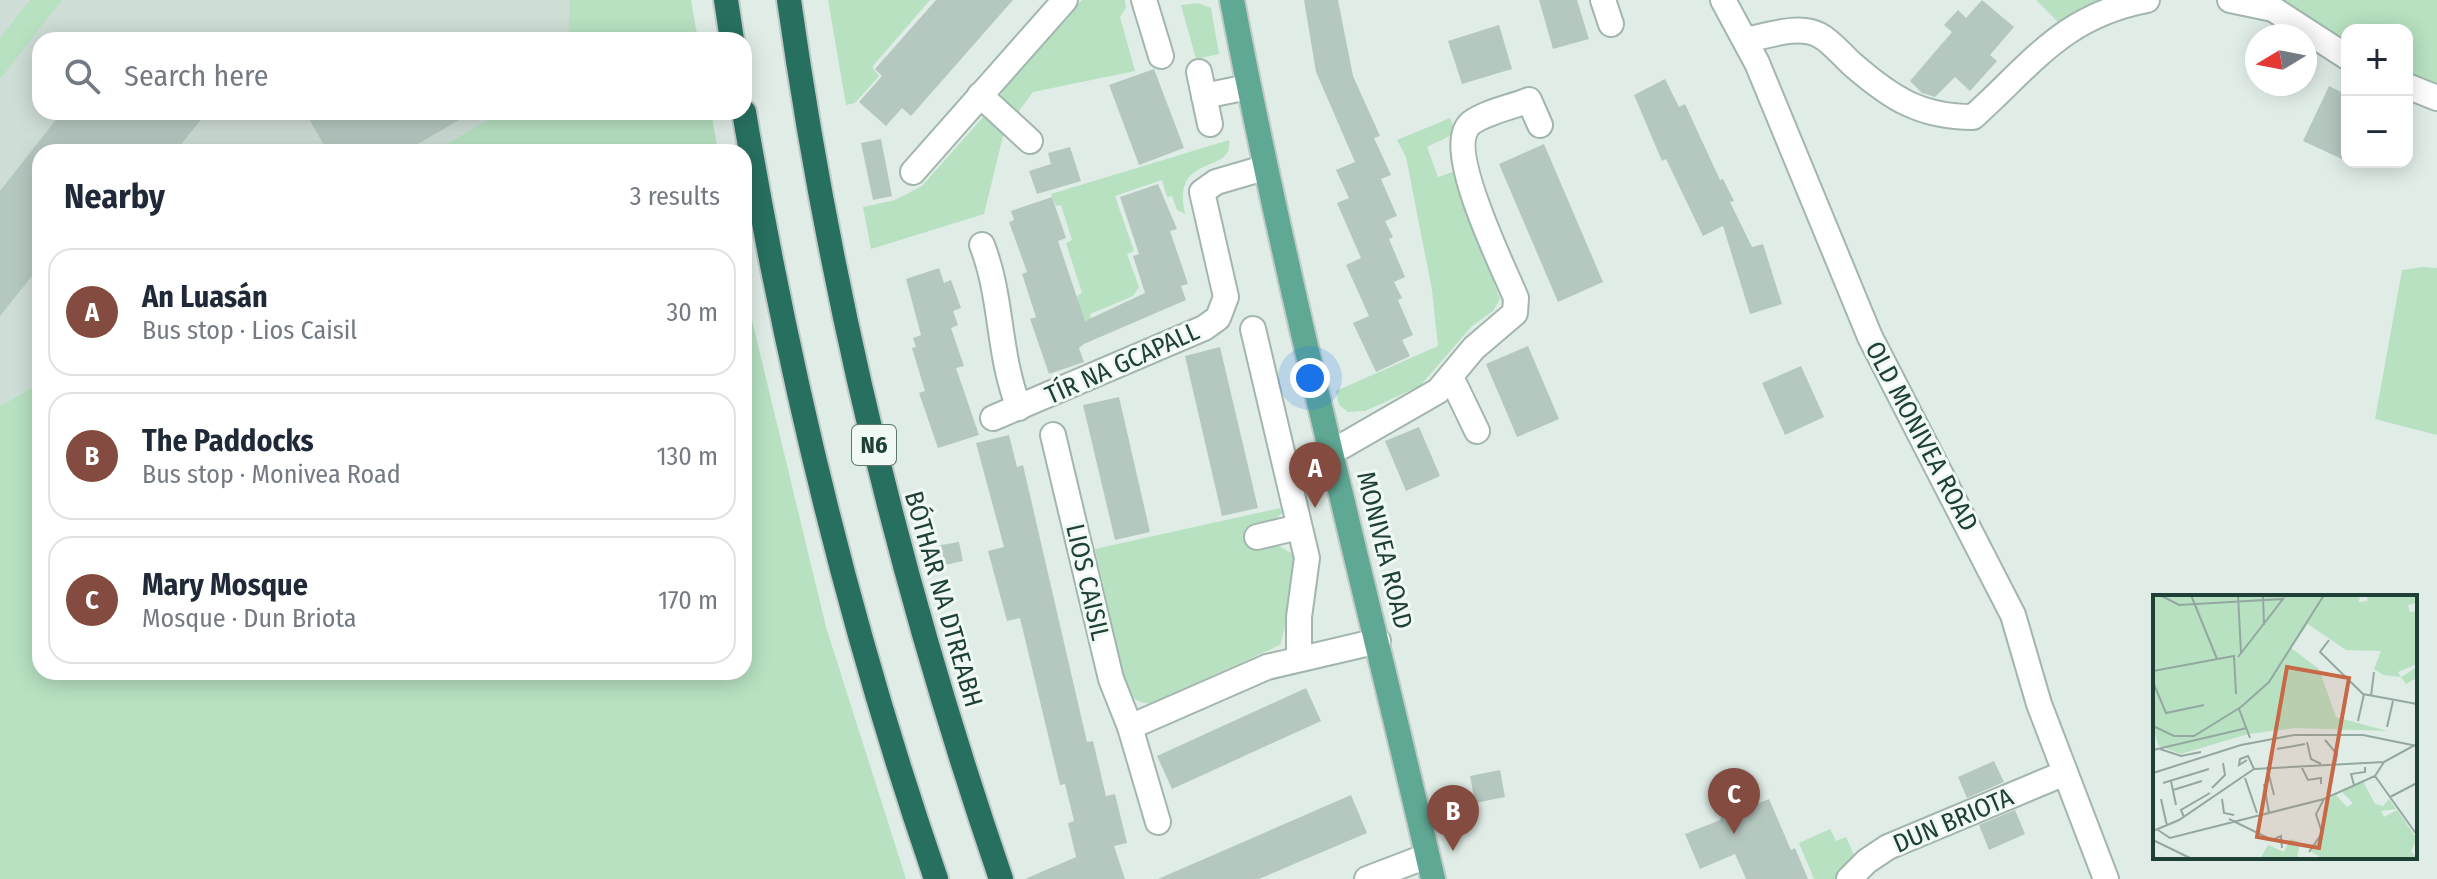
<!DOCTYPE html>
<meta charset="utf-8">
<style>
body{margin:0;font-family:"Fira Sans Condensed",sans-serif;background:#f2f2f3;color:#1f2937}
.controls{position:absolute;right:24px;top:24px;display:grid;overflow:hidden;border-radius:16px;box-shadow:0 4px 20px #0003}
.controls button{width:72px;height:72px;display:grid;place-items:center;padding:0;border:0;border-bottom:2px solid #e0e1e3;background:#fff;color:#1f2937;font:40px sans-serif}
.compass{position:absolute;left:2245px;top:24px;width:72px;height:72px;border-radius:50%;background:#fff;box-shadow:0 4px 20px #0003;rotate:260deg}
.you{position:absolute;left:1310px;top:378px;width:28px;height:28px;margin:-20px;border:6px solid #fff;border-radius:50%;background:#1a73e8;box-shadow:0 0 0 12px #1a73e833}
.badge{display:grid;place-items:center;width:52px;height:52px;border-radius:50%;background:#844b41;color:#fff;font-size:26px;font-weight:700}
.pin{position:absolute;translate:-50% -66px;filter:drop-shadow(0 2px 4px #0008)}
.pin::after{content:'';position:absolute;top:42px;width:28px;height:24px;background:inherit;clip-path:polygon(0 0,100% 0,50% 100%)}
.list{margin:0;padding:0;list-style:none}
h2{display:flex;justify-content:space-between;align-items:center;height:104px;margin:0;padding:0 32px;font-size:34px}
h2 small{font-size:26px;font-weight:400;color:#747a83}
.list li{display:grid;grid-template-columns:52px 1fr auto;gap:24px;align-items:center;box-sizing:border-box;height:128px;margin:0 16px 16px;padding:0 16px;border:2px solid #e0e1e3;border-radius:24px}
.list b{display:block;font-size:30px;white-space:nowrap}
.list p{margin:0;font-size:26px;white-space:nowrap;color:#747a83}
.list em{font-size:26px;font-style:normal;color:#747a83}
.icon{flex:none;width:44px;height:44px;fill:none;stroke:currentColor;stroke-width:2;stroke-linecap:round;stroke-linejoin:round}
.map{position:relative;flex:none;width:2437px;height:879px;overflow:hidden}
.search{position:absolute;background:#fff;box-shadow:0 4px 20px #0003;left:32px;top:32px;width:720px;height:88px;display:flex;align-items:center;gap:20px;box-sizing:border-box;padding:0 28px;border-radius:24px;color:#747a83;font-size:30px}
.panel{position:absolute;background:#fff;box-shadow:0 4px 20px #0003;left:32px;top:144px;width:720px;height:536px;border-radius:24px}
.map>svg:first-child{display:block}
</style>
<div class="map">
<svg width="2437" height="879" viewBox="0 0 2437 879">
<rect width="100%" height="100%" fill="#e0ede7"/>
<polygon fill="#ceddd6" points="0,0 691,0 627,40 40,40 40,112 501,112 433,152 40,152 40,383 0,406"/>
<g fill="#b7e1c1">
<polygon points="30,0 62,0 0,79 0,38"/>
<polygon points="570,0 691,0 698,40 568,40"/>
<polygon points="828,0 930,0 872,67 879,76 855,103 846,105"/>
<polygon points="1082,0 1125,0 1126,8 1120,17 1135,71 1033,92 1016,115 1001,100 1002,91"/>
<polygon points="2036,0 2103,0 2060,24"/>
<polygon points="2264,0 2437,0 2437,88 2407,77 2407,30 2347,30 2347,47"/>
<polygon points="1198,3 1211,8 1219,54 1196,59 1181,5"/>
<polygon points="501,112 711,112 718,152 433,152"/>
<polygon points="984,116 1004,132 984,214 871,249 863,207 895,200 922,186"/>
<polygon points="1450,118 1456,133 1427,147 1438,177 1453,172 1494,264 1488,267 1500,299 1493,311 1472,326 1420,386 1365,411 1348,412 1339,405 1336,391 1438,346 1432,290 1406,157 1397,140"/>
<path d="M 1229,140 C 1234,176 1171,151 1185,214 L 1177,210 L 1172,196 L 1167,197 L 1162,180 L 1115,196 L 1134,251 L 1127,254 L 1139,287 L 1133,296 L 1090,314 L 1091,319 L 1083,321 L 1077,296 L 1082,293 L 1066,243 L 1072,240 L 1061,205 L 1056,206 L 1051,194 Z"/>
<polygon points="2423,267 2437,268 2437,435 2375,419 2402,270"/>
<polygon points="744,287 826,627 906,879 0,879 0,406 40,383 40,672 744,672"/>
<path d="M 1280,508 L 1282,513 L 1276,519 L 1245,529 L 1251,550 L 1277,545 L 1295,555 L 1298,582 L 1280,645 L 1152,703 C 1140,704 1134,700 1127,690 L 1095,549 Z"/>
<polygon points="1830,829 1836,841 1846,837 1855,857 1840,879 1814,879 1799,843"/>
</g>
<g fill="#b5c8c0">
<polygon points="936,0 1013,0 911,116 902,108 886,126 859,102 882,76 875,69"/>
<polygon points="1304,0 1338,0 1353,76 1380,136 1374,138 1391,175 1381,179 1397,216 1385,221 1393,237 1389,239 1405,277 1394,282 1402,298 1398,300 1413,335 1402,340 1410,356 1376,372 1353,323 1369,316 1346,265 1361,258 1337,203 1349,198 1336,170 1355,162 1316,72"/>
<polygon points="1539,0 1577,0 1589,39 1553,49"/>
<polygon points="1982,0 2014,27 1990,55 1997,61 1970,91 1955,77 1935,97 1922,93 1910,81 1952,32 1944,25 1958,10 1966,18"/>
<polygon points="1499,25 1512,69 1462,84 1448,41"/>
<polygon points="1154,69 1184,148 1139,165 1109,85"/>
<polygon points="1665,79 1679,107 1685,104 1720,180 1723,179 1734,201 1730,202 1752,247 1763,244 1782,304 1750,314 1723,226 1703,236 1666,159 1662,161 1634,95"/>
<polygon points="2329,86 2347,95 2347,149 2342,159 2303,141"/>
<polygon points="62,112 207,112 175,152 40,152 40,266 0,316 0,191"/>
<polygon points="305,112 473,112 404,152 328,152"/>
<polygon points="881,139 892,196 873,200 861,143"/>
<polygon points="1544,144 1603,282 1558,302 1499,164"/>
<polygon points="1070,147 1081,181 1037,194 1029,171 1051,164 1048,153"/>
<polygon points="1158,184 1177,229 1170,231 1188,284 1181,286 1186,300 1084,344 1079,348 1084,362 1049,374 1030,319 1036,317 1022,274 1027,272 1009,222 1014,220 1011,211 1052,197 1066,238 1058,241 1085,321 1145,293 1133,256 1139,254 1120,197"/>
<polygon points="939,268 944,283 951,280 961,308 953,311 958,325 951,328 964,366 956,368 979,435 938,448 919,393 925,391 912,348 916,347 913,338 921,335 906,279"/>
<polygon points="1528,346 1559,419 1517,437 1486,364"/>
<polygon points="1220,347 1258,508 1222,516 1185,356"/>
<polygon points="1801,366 1824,417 1785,435 1762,383"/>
<polygon points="1119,397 1150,532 1115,540 1083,405"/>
<polygon points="1419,427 1440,476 1406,491 1385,441"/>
<polygon points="1009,435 1017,467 1023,465 1087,742 1093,741 1106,796 1115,794 1127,843 1114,846 1125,879 1025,879 1076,857 1068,823 1074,821 1065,784 1060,785 1020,618 1007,621 988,551 1004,547 976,443"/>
<polygon points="959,542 963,561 945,565 941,545"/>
<polygon points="1306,688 1321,721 1172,789 1157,756"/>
<polygon points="1994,761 2004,782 1967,798 1958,777"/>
<polygon points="1500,770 1505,797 1475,803 1470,776"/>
<polygon points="1351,795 1367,833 1259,879 1158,879"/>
<polygon points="1769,799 1791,850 1795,848 1808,879 1746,879 1735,854 1700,869 1685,834 1720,820 1726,804 1742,810"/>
<polygon points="2015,810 2025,834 1989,850 1979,825"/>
</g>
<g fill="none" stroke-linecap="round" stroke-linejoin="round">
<g stroke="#a2b6ae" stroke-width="28">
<g id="minor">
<polyline points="1144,0 1161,56"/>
<polyline points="1603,0 1611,24"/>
<polyline points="1723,0 1757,63 1870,337 2013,615 2039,704 2106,879"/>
<polyline points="2230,0 2273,9 2347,57"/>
<path d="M 1746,40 C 1767,36 1799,24 1819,35 C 1831,41 1842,55 1852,64 C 1891,98 1920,117 1973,117 C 2033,63 2063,16 2147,0"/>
<polyline points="1199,72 1210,124"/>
<polyline points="2407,86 2437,98"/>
<polyline points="980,95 1030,141"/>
<polyline points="1204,96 1248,87"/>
<polyline points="913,172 1065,0"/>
<path d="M 982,245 C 1003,299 997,351 1019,408"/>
<polyline points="1253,329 1307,558 1299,617 1299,657"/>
<polyline points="1451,377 1477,431"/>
<polyline points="993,418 1204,328 1218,318 1226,297 1202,192 1216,182 1264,168"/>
<polyline points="1053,435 1111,679 1130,727 1158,822"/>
<path d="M 1332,452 L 1438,391 L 1474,348 L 1515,313 L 1516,298 C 1504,268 1442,147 1471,123 C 1486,112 1512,107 1529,100 L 1540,125"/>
<polyline points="1257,537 1299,527"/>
<polyline points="1130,727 1267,667 1378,641"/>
<polyline points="1367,879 1427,856"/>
<polyline points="1849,879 1867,861 1888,847 2065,773"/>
</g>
</g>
<g stroke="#c0cac7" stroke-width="28">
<path id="major" d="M 1232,0 C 1288,295 1365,586 1433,879"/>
</g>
<g stroke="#c0cac7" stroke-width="28">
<g id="highway">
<polyline points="726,0 732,40"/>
<path d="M 789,0 C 831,299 903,593 1001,879"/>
<path d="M 744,112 C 788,372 850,630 936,879"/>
</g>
</g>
<use href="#minor" stroke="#fff" stroke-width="24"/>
<use href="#major" stroke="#5fa894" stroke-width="24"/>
<use href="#highway" stroke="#277060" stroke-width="24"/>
</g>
<g text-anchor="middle" stroke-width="6" stroke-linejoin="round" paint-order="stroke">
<rect fill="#f1f9f5" stroke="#5e786f" stroke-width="2" x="852" y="425" width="44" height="40" rx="6"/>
<g font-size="24" font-weight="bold" fill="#1f4036">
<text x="874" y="453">N6</text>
</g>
<g font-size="26" fill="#1f4036" stroke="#f1f9f5">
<text transform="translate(1122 363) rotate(-24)" y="9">TÍR NA GCAPALL</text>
<text transform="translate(1922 436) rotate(62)" y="9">OLD MONIVEA ROAD</text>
<text transform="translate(1385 550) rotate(76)" y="9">MONIVEA ROAD</text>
<text transform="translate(1088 582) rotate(77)" y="9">LIOS CAISIL</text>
<text transform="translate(944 599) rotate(74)" y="9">BÓTHAR NA DTREABH</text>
<text transform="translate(1953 820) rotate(-23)" y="9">DUN BRIOTA</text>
</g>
</g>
<g transform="translate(2153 595)">
<rect width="264" height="264" fill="#e0ede7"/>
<path d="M 0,0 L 207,0 L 206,7 L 214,6 L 215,0 L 264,0 L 264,8 L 255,10 L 257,17 L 264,16 L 264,69 L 245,77 L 248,82 L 264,72 L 264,83 L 253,89 L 248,82 L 230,80 L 221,74 L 228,56 L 193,55 L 155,29 L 138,53 L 166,74 L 183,122 L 234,136 L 142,133 L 95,139 L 28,159 L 6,151 L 0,134 ZM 210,186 L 222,209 L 230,211 L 236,204 L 243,214 L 228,216 L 231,222 L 244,215 L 264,244 L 258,256 L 264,264 L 170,264 L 157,256 L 169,239 L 176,204 L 183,200 L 194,212 L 200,208 L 189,197 ZM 137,244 L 147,247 L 144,264 L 107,264 L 115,250 L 131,257 Z" fill="#b7e1c1"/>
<path fill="none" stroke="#93a8a0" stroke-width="2" d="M 7,0 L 26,10 L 130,4 L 85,62M 38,0 L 64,64M 85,0 L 88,58M 110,0 L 111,30M 176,45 L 167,57 L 210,99 L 264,109M 0,76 L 81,61 L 83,99M 0,87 L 13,118 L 51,110M 218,101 L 221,77M 86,114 L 97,143M 205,126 L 211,99M 0,131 L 21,141 L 41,141 L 88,112 L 116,87 L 171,0M 234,132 L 240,106M 172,145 L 184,159 L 182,169M 154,147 L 158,164 L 168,169M 7,154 L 28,161 L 48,157M 124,154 L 152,149M 0,155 L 94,133M 94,165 L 86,170 L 87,164 L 95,161 L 101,174M 148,171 L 155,185 L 168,183 L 168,189M 114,172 L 121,200M 0,178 L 88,150 L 141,140 L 210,140 L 264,151M 222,181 L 264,240M 92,183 L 104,218M 18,186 L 23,210M 10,188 L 56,174M 111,189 L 116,218M 201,190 L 198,179 L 212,177 L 212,172M 59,193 L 72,180 L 70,168M 20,195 L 49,186M 237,202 L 264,188M 8,204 L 14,231M 69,204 L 71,218 L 81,220M 31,222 L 28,215 L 57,198M 76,224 L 119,245 L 128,241 L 129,253M 5,235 L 17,243 L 171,204 L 222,181 L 231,167M 0,236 L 26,225 L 101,174 L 231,167 L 262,150M 0,245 L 37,263M 156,257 L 169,238 L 163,219 L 171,204"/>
<path fill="#c76847" fill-opacity="0.15" stroke="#c76847" stroke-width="4" d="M 134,72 L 196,83 L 166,253 L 104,242 Z"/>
<rect width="264" height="264" fill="none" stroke="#1f4036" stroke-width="4"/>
</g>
</svg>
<div class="controls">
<button>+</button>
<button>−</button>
</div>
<svg class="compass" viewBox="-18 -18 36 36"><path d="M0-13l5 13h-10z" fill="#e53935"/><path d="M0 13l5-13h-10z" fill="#747a83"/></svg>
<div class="you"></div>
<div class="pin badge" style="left:1315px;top:508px">A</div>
<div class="pin badge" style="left:1453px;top:851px">B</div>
<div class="pin badge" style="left:1734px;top:834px">C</div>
<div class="search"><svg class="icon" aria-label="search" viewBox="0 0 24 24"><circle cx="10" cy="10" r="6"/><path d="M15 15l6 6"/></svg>Search here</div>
<section class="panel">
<h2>Nearby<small>3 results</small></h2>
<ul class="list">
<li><span class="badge">A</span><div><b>An Luasán</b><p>Bus stop · Lios Caisil</p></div><em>30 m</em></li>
<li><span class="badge">B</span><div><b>The Paddocks</b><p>Bus stop · Monivea Road</p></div><em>130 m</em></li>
<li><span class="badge">C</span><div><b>Mary Mosque</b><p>Mosque · Dun Briota</p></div><em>170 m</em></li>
</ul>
</section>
</div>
